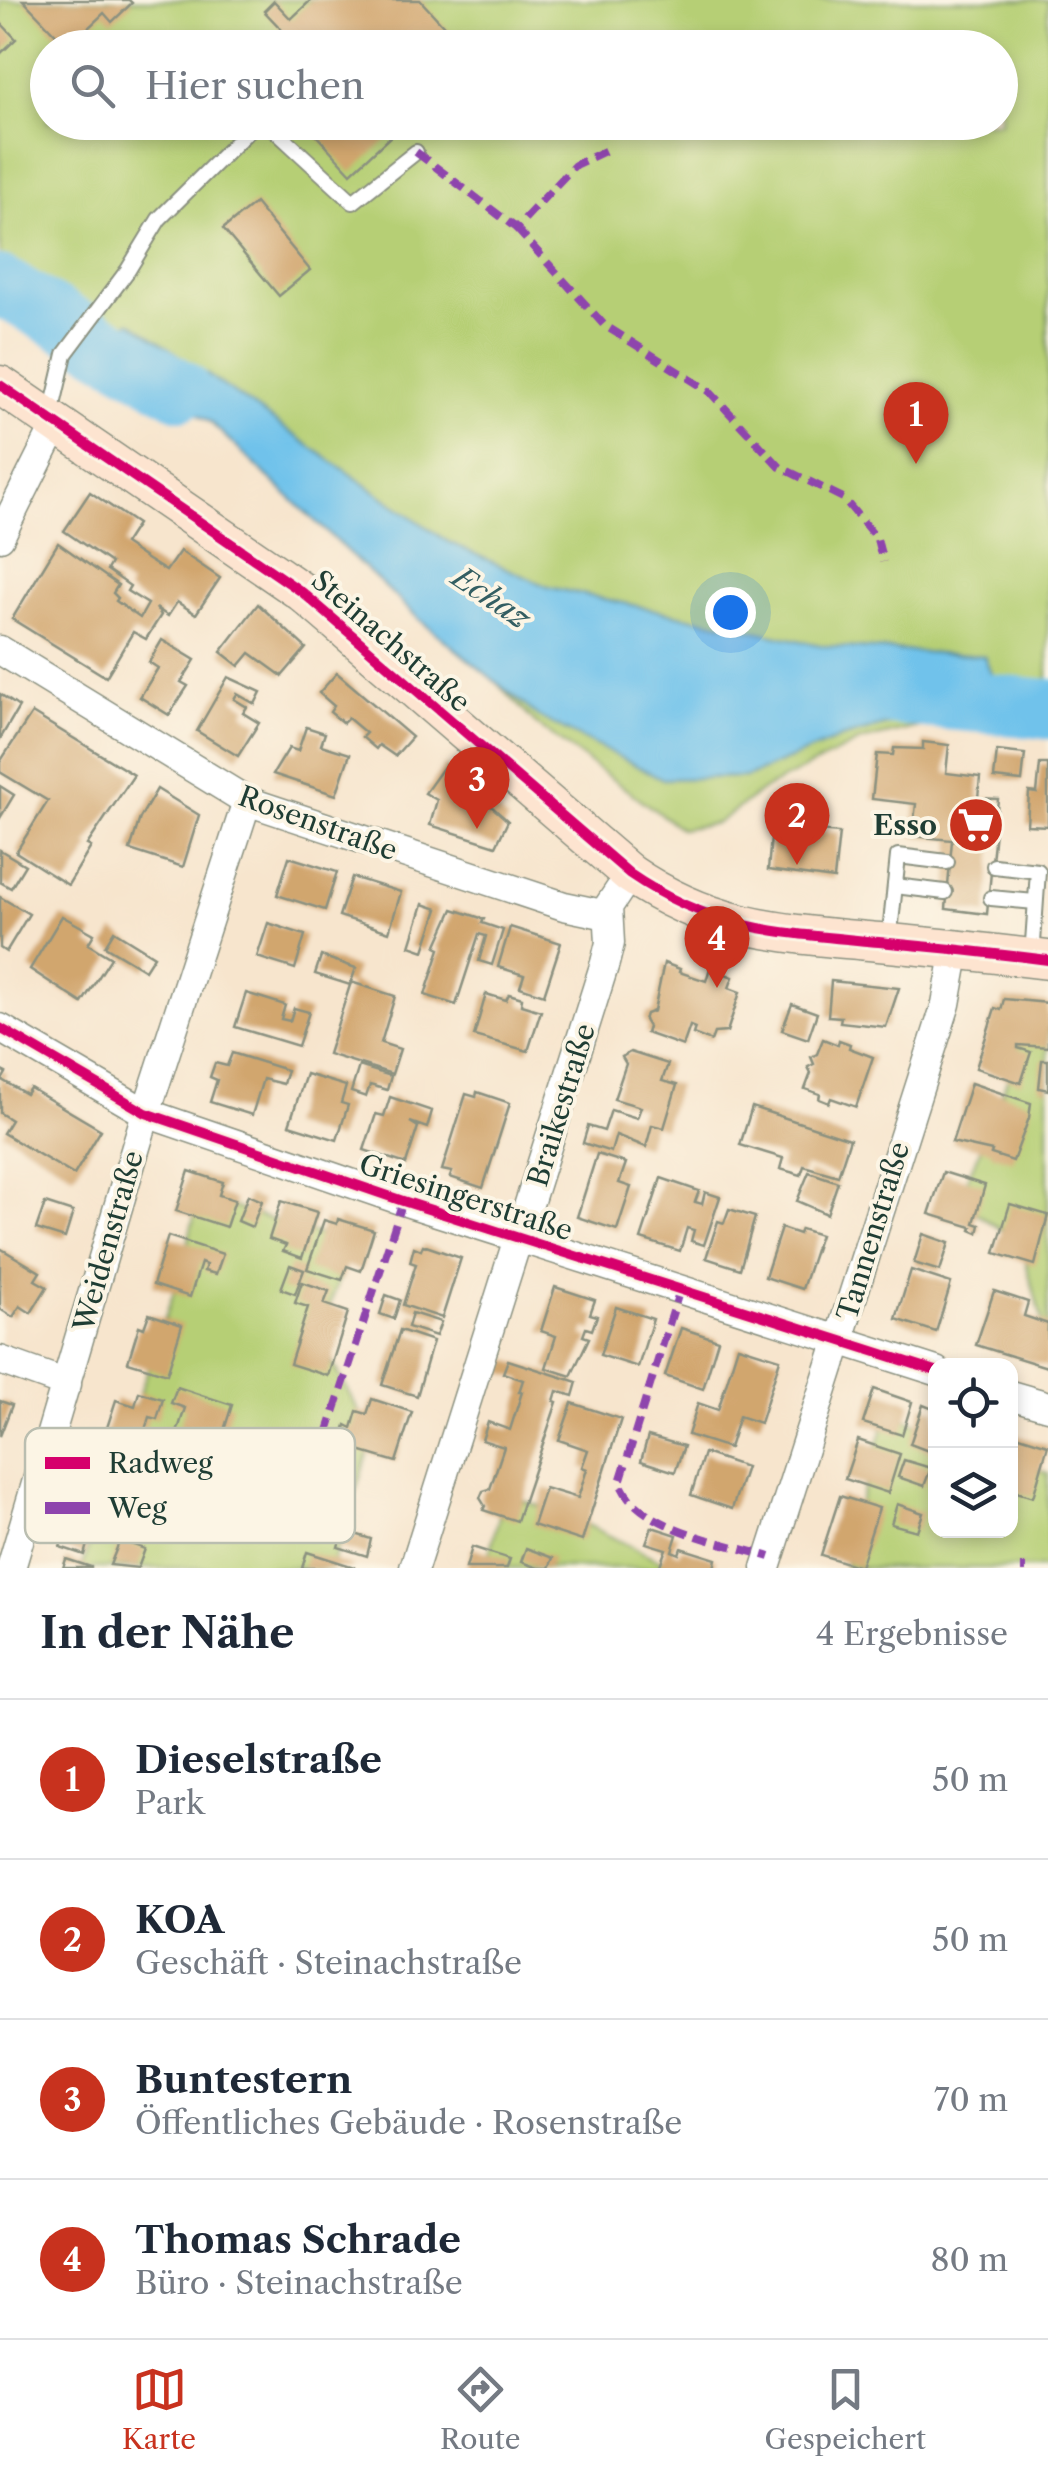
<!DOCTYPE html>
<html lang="de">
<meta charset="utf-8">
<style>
body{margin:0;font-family:"Libre Caslon Text",serif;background:#f6f6f7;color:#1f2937}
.controls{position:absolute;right:30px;bottom:30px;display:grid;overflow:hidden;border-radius:20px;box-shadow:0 5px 15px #0003}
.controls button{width:90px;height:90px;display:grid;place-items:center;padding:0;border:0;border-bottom:2px solid #e0e1e3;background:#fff;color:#1f2937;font:50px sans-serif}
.you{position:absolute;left:730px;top:612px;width:35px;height:35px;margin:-25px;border:8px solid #fff;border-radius:50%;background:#1a73e8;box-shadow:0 0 0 15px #1a73e833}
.badge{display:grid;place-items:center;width:65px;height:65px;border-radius:50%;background:#c8321e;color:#fff;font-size:32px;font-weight:700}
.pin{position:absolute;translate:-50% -82px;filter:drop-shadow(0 2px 5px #0008)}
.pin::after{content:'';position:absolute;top:52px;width:35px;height:30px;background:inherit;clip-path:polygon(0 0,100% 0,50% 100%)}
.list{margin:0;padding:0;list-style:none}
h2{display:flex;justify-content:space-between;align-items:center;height:130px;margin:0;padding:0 40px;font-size:42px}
h2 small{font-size:32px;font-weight:400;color:#747a83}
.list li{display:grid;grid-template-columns:65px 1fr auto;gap:30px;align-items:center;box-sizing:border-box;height:160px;padding:0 40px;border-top:2px solid #e0e1e3}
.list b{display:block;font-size:38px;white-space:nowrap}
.list p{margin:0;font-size:32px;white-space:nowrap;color:#747a83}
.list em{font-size:32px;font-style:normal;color:#747a83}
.icon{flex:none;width:55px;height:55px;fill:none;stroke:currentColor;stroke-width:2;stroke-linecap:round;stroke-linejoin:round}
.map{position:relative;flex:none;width:1048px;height:1568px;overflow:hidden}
.search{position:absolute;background:#fff;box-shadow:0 5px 15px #0003;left:30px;right:30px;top:30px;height:110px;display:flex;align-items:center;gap:25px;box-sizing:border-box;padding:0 35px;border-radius:55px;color:#747a83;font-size:38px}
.sheet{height:770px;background:#fff}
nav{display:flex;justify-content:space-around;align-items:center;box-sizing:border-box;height:140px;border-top:2px solid #e0e1e3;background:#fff;font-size:28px;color:#747a83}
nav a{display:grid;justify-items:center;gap:5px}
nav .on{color:#c8321e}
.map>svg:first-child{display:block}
</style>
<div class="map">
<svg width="1048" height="1568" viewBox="0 0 1048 1568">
<rect width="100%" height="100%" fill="#fcf5e5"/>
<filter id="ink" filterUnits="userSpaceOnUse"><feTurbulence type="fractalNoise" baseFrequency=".01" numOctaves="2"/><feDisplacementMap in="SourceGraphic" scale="20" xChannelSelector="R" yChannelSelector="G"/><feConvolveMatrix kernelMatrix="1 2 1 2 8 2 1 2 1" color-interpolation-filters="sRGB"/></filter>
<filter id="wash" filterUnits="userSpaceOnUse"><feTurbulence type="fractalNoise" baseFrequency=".0048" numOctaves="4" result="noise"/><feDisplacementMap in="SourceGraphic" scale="40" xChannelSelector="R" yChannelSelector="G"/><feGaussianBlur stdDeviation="2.25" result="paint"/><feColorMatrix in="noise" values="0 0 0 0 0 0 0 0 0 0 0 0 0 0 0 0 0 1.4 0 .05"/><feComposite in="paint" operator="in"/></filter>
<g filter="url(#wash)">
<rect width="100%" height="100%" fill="#f7e5cd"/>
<g fill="#b6cf75" stroke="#6a8654" stroke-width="2.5" fill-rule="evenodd">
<path d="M 0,0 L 1048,0 L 1048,705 L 1022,701 L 861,741 L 766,788 L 717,823 L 681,829 L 537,725 L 364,544 L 201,397 L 86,326 L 0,280 ZM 48,48 L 1000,48 L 1000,122 L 48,122 Z"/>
<polygon points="1026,1024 1048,1028 1048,1341 1020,1242 957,1200 992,1123"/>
<polygon points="199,1196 350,1245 319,1338 373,1437 331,1568 82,1568 182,1267"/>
<polygon points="888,1412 935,1431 936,1530 1010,1530 1011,1461 1048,1473 1048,1568 846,1568 845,1549"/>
<polygon points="505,1495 565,1514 675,1568 485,1568"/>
</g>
<polygon fill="#6fc2eb" stroke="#478090" stroke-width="2.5" points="130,321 448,542 548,587 825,646 984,656 1000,693 841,738 746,777 663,779 539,717 419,619 209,421 106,355"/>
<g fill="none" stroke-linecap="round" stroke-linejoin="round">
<g stroke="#6fc2eb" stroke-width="60">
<polyline points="0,285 181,390"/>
<polyline points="890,695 1048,709"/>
</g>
</g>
<g id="blocks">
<g fill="#d1a66e">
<polygon points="23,0 129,0 132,3 112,22 104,13 68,47"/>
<polygon points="311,0 420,0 464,48 261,48 281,29 264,11 274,1 291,19"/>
<polygon points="0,22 16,39 0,54"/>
<polygon points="304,122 406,122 351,173"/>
<polygon points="255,203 310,270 279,296 223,229"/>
<polygon points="90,492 137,524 124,544 148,560 166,571 180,551 220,578 196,614 177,602 168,616 156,608 161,615 146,639 133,632 106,677 12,619 58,543 118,585 113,593 118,598 116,601 140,618 148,604 127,591 130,586 107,570 111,563 64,531"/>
<polygon points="258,604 306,648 282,676 250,653 239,666 221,652"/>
<polygon points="162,640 195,660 181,682 188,686 169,715 140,697 158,668 149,662"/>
<polygon points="337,673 412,737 395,756 379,745 376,749 362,737 366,733 348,718 343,723 330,712 334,706 319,693"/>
<polygon points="228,677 261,692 255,704 237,694 234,699 247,707 243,713 259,723 238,756 197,731"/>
<polygon points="0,694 19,707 0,739"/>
<polygon points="32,713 134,775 87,845 91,847 68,885 16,852 48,801 0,772 0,762"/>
<polygon points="306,727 325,733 321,745 350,754 336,795 273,774 289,748 298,751"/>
<polygon points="923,742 949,745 946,773 980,777 978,798 998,799 987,914 946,909 952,840 912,836 916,804 872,799 877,754 893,755 894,748 923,749"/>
<polygon points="997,751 1025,754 1022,781 994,778"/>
<polygon points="1040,764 1048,764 1048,826 1027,825 1029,792 1037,793"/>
<polygon points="445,765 508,821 496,846 430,825 437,800 425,793"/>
<polygon points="0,786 14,795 0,818"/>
<polygon points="157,789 199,815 183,867 130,850 140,818"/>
<polygon points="796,801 812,802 810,817 794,815"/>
<polygon points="772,826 839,833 834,879 768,870"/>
<polygon points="0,850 25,865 11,888 0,882"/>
<polygon points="289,857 337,872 325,910 277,895"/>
<polygon points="352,877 401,892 389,932 339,916"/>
<polygon points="0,897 29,914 6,952 0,948"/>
<polygon points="423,904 438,909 424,951 410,946"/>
<polygon points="453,909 484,919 482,923 503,930 492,965 479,961 486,936 479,934 456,1005 425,995 440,949 436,947"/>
<polygon points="62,916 94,934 88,944 111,958 82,1003 30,969"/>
<polygon points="268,923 305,935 295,969 257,957"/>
<polygon points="510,927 561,943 544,995 520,987 524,975 498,967"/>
<polygon points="114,931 154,956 145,970 105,946"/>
<polygon points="321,956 356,968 350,985 315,974"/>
<polygon points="664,963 680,969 679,972 706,981 710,968 733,977 729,988 740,992 727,1032 714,1033 711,1041 693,1034 695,1028 690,1026 683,1046 646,1033 648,1027 644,1020 646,1014 654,1011"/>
<polygon points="831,981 899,988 886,1027 840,1022 841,1017 828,1016"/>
<polygon points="351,982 395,996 381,1043 400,1049 392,1074 328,1054"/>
<polygon points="246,993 285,1005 281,1019 290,1021 294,1008 309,1012 298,1046 235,1027"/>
<polygon points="486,994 506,1000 509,994 522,998 521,1005 541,1011 528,1051 474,1036"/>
<polygon points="1004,999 1048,1003 1048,1047 1018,1045 1018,1048 1031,1052 1021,1083 976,1068 995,1008 1001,1010"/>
<polygon points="792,1004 817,1013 808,1039 782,1030"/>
<polygon points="823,1039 838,1045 839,1040 850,1044 849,1048 873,1057 856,1107 831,1098 829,1103 819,1099 820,1094 805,1089 811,1073 808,1067 814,1064 811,1057 817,1054"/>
<polygon points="630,1052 668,1064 662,1081 677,1085 664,1128 652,1125 646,1147 616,1135 611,1152 583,1143 588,1126 604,1131 611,1110 637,1118 641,1107 614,1099 626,1064 622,1057"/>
<polygon points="232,1053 287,1070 283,1084 263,1079 252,1115 210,1102 217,1080 210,1077 215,1063 227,1066"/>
<polygon points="1042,1060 1048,1060 1048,1090 1039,1088"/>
<polygon points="359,1066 391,1076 387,1090 370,1085 366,1097 351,1092"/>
<polygon points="0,1070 6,1073 2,1080 26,1094 30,1088 101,1130 74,1175 3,1133 11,1120 0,1113"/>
<polygon points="306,1074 346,1086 341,1103 348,1105 337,1140 289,1125"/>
<polygon points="971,1083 1031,1103 1029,1118 1013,1161 991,1154 992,1151 952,1142"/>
<polygon points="477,1092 510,1103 483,1188 450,1177 452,1172 442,1170 466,1094 476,1097"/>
<polygon points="390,1097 432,1111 427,1128 410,1122 418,1127 406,1164 364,1150 376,1114 384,1116"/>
<polygon points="752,1107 850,1139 838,1176 804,1166 801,1175 780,1169 783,1158 740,1145"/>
<polygon points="597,1154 626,1163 619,1183 631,1187 617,1230 577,1217"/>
<polygon points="189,1171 223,1182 219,1195 235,1200 226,1227 176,1211"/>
<polygon points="809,1172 838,1182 827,1214 797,1201"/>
<polygon points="943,1172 985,1185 974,1223 980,1225 978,1233 971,1230 972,1227 929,1214"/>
<polygon points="661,1178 699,1191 695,1202 702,1204 705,1192 720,1197 704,1245 691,1241 694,1230 687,1228 680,1251 641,1239"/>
<polygon points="248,1195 262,1201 252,1227 238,1221"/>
<polygon points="281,1201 317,1212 302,1258 283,1251 286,1245 269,1239"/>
<polygon points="45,1203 73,1212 65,1238 36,1229"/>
<polygon points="1010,1204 1048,1215 1035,1265 995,1253"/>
<polygon points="729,1209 755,1217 740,1269 706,1258 718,1221 724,1223"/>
<polygon points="338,1219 374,1230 361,1271 347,1266 342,1280 307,1269 324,1220 337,1224"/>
<polygon points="781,1228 799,1234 801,1229 820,1235 802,1289 765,1277"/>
<polygon points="923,1234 949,1243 940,1271 914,1263"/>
<polygon points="168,1236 223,1254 216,1274 204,1271 206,1265 201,1263 190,1297 153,1285"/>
<polygon points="423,1245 461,1258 442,1318 403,1305 416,1264 410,1262 414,1247 421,1250"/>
<polygon points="0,1248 40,1272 35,1280 47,1287 31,1313 20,1306 13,1317 0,1309"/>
<polygon points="290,1265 304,1270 295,1294 281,1289"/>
<polygon points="911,1270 951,1283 936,1332 896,1319"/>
<polygon points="302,1282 329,1291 324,1304 348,1312 328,1376 290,1364 308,1307 295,1303"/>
<polygon points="555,1287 595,1300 590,1314 597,1316 592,1330 586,1328 583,1336 589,1338 571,1376 546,1368 556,1336 541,1331"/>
<polygon points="994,1291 1028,1302 1024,1316 1048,1324 1047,1367 976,1345"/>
<polygon points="386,1295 400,1300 394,1319 380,1314"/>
<polygon points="616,1307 653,1319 638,1367 600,1355"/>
<polygon points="412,1313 441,1322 436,1336 408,1327"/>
<polygon points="149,1314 182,1325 167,1374 128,1362 139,1326 144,1328"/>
<polygon points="681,1328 718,1340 703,1389 665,1376"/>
<polygon points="400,1330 433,1341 417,1396 382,1385"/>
<polygon points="738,1346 780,1359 760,1423 739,1416 729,1448 688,1435 698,1403 718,1410"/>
<polygon points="508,1360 577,1382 573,1396 557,1391 554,1401 557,1402 517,1521 483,1510 485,1506 480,1498 483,1491 490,1489 504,1447 482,1440 488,1422 510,1430 522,1392 519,1392 523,1380 503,1373"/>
<polygon points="177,1387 232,1405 219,1446 177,1433 185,1408 171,1403"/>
<polygon points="874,1389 912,1402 902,1435 863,1423"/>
<polygon points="139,1392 163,1399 157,1419 149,1417 141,1443 154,1448 147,1465 134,1461 137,1451 103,1440 116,1400 135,1406"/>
<polygon points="372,1399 412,1412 396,1462 359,1451 357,1458 338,1452 346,1425 352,1428 357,1411 367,1414"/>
<polygon points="0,1401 12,1405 0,1436"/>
<polygon points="572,1403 621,1419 582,1541 533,1525 545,1488 578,1498 587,1469 582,1467 588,1450 559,1440"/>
<polygon points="923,1405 936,1410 936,1454 910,1444"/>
<polygon points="1010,1433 1048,1445 1033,1497 1013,1491 1015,1486 1010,1484"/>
<polygon points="648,1436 684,1446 675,1472 641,1461"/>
<polygon points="858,1440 900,1454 888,1493 845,1479"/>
<polygon points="704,1453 746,1467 732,1509 691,1495"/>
<polygon points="904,1460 931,1468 924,1486 898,1477"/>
<polygon points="840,1496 879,1508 860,1567 821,1555"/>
<polygon points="897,1504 923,1513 917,1531 891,1524"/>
<polygon points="652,1527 677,1535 672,1551 679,1554 681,1548 716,1559 714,1568 659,1568 666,1549 646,1543"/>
<polygon points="343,1530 371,1539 367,1556 338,1547"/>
<polygon points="65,1533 88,1541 84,1555 60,1547"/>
<polygon points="120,1540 145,1549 138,1568 110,1565"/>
<polygon points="472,1547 510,1559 507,1568 466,1568"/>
<polygon points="526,1548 553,1558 549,1568 538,1568 521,1562"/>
<polygon points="307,1552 354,1567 354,1568 302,1568"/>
<polygon points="66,1559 91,1567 91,1568 63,1568"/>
</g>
</g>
</g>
<g filter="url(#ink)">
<use href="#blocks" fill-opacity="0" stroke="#8b9180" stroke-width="2.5"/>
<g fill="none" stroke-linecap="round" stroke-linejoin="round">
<g stroke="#8b9180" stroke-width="18">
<g id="service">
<polyline points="266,122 353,202 416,152"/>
<polyline points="51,414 65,354 128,270 159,219 257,122"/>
<polyline points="994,866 1038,871 1032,957"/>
<polyline points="895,886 945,892"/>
<polyline points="991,898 1035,902"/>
<polyline points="889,942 898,856 947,862"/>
</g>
</g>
<g stroke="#8b9180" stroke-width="31">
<g id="minor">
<polyline points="0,537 57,423"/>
<polyline points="0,650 247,801 564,906 607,915"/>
<polyline points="0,1028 146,1113 403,1201 936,1371"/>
<polyline points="0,1360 67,1384"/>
<polyline points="1010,1395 1048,1406"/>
<polyline points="11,1568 146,1113 247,801"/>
<polyline points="414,1568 605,963 610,943 608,907 630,874"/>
<polyline points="766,1568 946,1004 956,949"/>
</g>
</g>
<g stroke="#8b9180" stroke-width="41">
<path id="secondary" d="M 0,385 L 302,592 L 630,874 C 713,931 783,933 879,942 C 936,947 992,953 1048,960"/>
</g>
<use href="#service" stroke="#fff" stroke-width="14"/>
<use href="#minor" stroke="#fff" stroke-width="28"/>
<use href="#secondary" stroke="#fde4d0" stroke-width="38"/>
<g stroke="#8e44ad" stroke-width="8" stroke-dasharray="15 8" stroke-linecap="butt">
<polyline points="416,152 516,228 575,165 611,148"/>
<polyline points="516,228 604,325 709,391 780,467 843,498 877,539 883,562"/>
<path d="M 680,1289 L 620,1482 C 636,1529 727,1543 770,1557"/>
<polyline points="327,1434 403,1201"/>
<polyline points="1021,1568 1026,1568"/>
</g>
<g stroke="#fcf5e5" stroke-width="16">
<g id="cycleway">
<path d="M 0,385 L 302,592 L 630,874 C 713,931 783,933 879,942 C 936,947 992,953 1048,960"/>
<polyline points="0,1028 146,1113 403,1201 936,1371"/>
</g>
</g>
<use href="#cycleway" stroke="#d6006c" stroke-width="10"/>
</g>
</g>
<defs>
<g id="supermarket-disc" transform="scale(2.875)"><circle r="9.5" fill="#c8321e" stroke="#fcf5e5"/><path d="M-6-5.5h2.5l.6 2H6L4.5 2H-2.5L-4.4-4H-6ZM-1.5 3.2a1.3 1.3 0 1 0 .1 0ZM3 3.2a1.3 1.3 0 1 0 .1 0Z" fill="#fff"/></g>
</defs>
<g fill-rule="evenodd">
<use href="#supermarket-disc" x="976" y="825"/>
</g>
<g text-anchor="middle" stroke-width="8" stroke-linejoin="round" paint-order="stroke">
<g font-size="28" fill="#1f3d34" stroke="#fcf5e5">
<text transform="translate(391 641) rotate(41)" y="10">Steinachstraße</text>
<text transform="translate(318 823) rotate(20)" y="10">Rosenstraße</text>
<text transform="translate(561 1105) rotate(-73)" y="10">Braikestraße</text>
<text transform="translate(466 1197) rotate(18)" y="10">Griesingerstraße</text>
<text transform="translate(873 1231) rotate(-73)" y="10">Tannenstraße</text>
<text transform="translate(108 1241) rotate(-74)" y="10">Weidenstraße</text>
</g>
<g font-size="28" font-weight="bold" fill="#1f3d34" stroke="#fcf5e5" text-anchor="end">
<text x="937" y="835">Esso</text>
</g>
<g font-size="30" font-style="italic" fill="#335e62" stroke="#fcf5e5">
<text transform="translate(491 598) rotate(34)" y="10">Echaz</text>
</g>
</g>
<rect x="25" y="1428" width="330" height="115" rx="15" fill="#fcf5e5" stroke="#babeb0" stroke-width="2.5"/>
<rect x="45" y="1457" width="45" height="12" fill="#d6006c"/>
<rect x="45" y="1502" width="45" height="12" fill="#8e44ad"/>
<g font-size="28" fill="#1f3d34">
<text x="108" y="1473">Radweg</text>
<text x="108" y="1518">Weg</text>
</g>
</svg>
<div class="controls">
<button><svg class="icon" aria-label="locate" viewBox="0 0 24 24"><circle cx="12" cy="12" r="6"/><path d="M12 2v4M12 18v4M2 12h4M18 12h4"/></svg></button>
<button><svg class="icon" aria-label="layers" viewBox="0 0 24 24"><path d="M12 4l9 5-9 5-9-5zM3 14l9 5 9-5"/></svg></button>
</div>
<div class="you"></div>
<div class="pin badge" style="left:916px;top:464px">1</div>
<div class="pin badge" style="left:797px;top:865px">2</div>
<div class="pin badge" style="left:477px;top:829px">3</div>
<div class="pin badge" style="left:717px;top:988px">4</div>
<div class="search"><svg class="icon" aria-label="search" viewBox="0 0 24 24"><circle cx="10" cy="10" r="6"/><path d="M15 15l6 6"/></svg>Hier suchen</div>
</div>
<section class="sheet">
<h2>In der Nähe<small>4 Ergebnisse</small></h2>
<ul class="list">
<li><span class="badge">1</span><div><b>Dieselstraße</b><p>Park</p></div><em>50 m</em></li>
<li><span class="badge">2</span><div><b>KOA</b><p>Geschäft · Steinachstraße</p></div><em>50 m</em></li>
<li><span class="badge">3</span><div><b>Buntestern</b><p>Öffentliches Gebäude · Rosenstraße</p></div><em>70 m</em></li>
<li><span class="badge">4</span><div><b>Thomas Schrade</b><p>Büro · Steinachstraße</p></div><em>80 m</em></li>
</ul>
</section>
<nav>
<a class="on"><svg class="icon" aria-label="map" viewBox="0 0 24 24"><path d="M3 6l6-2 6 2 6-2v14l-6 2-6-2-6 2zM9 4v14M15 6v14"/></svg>Karte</a>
<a><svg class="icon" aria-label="directions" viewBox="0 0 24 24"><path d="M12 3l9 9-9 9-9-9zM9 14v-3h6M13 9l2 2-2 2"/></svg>Route</a>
<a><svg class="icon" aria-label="saved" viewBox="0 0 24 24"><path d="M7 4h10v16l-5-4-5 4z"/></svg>Gespeichert</a>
</nav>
